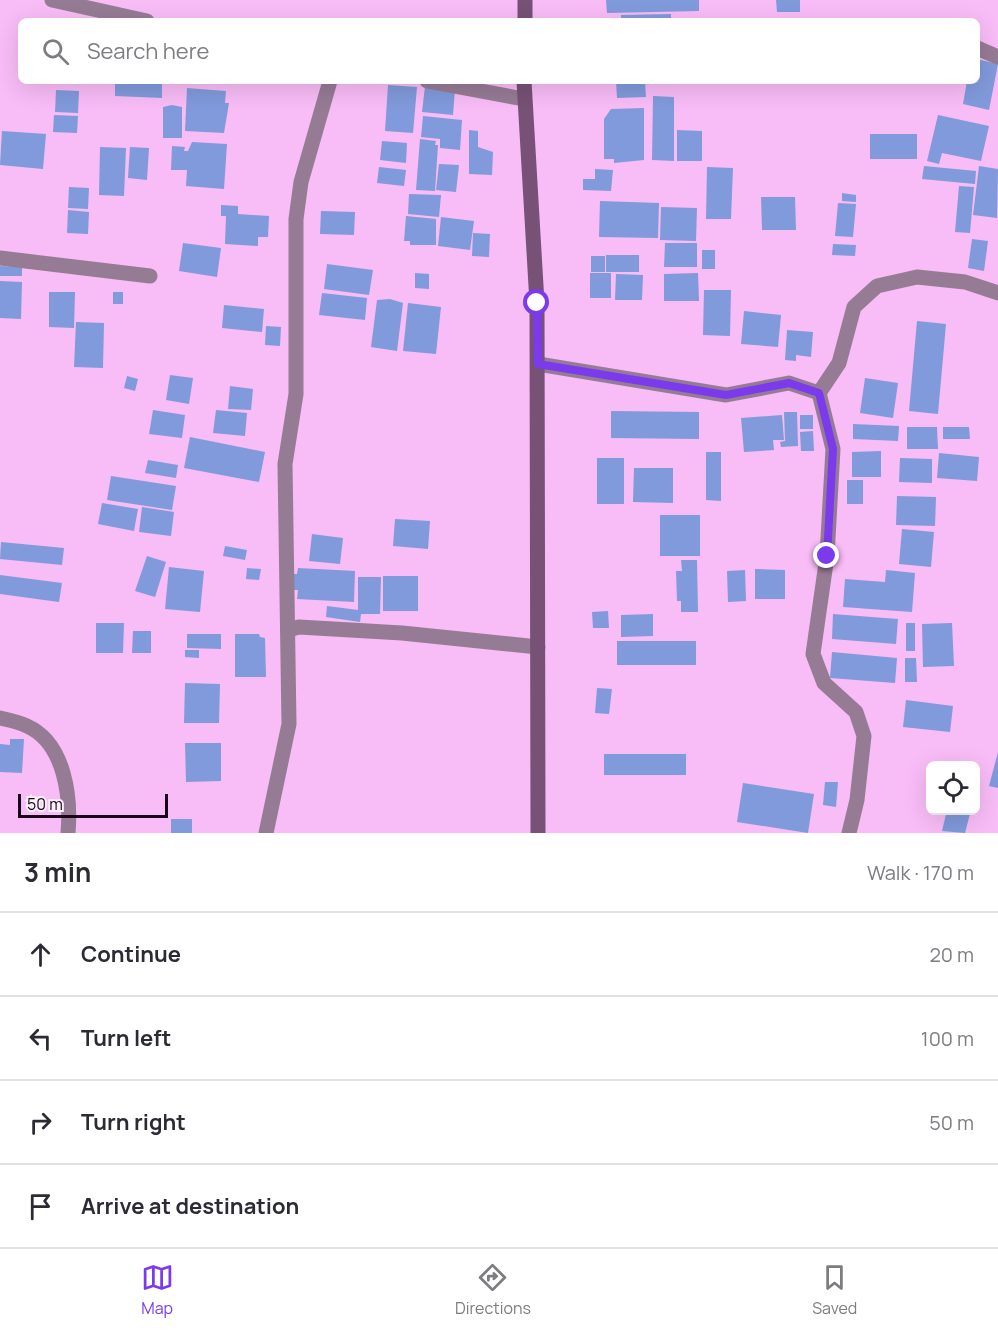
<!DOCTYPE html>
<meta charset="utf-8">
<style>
body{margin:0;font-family:Manrope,sans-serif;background:#f2f2f3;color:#2b2b33}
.controls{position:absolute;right:18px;bottom:18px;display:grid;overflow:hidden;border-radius:9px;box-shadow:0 6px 24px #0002}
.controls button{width:54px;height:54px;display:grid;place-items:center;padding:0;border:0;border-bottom:2px solid #e1e1e2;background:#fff;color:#2b2b33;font:30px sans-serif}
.scale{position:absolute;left:18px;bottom:15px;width:150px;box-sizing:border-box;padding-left:6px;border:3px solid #180418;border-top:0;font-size:16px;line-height:21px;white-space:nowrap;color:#180418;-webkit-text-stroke:4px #fcf0fb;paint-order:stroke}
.stop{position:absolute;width:18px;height:18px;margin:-14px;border:4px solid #7c3aed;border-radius:50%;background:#fff}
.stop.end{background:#7c3aed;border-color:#fff;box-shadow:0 2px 6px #0008}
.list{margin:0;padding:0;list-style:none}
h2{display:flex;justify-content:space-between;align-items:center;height:78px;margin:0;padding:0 24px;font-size:26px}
h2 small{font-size:20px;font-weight:400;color:#7c7c81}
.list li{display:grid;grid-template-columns:39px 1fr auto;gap:18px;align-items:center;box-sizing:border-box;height:84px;padding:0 24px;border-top:2px solid #e1e1e2}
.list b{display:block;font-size:22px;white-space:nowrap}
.list em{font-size:20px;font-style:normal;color:#7c7c81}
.icon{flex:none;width:33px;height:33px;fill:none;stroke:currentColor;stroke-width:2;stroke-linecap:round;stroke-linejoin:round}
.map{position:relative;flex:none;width:998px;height:833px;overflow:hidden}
.search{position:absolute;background:#fff;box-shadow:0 6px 24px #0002;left:18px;right:18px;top:18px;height:66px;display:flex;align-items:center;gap:15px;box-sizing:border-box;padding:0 21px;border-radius:9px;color:#7c7c81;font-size:22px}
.sheet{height:414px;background:#fff}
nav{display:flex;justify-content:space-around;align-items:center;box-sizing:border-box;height:84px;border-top:2px solid #e1e1e2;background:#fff;font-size:16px;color:#7c7c81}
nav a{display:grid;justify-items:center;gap:3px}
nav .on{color:#7c3aed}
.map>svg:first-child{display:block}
</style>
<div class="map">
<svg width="998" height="833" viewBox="0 0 998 833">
<rect width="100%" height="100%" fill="#f8bcf6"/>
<g fill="#819adb">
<polygon points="606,0 699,0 699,11 607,13"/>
<polygon points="776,0 800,0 800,12 777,12"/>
<polygon points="671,14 671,21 621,21 621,15"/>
<polygon points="977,59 998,64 989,110 963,104 967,81 977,81"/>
<polygon points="115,81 162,81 162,98 115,96"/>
<polygon points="616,81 645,81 646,97 617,98"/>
<polygon points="388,85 417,87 413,133 385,131"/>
<polygon points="425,86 455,89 453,115 422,112"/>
<polygon points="187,88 226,91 225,103 229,103 224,133 185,131"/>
<polygon points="56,90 79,91 78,113 55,112"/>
<polygon points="653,96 674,97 674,161 652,160"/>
<polygon points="172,105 182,107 182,138 163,138 163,107"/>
<polygon points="644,108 644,160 614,163 614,159 604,159 604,119 611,109"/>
<polygon points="54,115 78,116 77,133 53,132"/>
<polygon points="938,115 989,126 981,161 942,153 939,164 927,161"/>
<polygon points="423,116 462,120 460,150 440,148 440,139 421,137"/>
<polygon points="469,130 478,131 478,147 493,152 492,175 469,174"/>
<polygon points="677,130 702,131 702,161 677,161"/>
<polygon points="2,131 46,134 43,169 0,165"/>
<rect x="870" y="134" width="47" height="25"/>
<polygon points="420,139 436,141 435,145 438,145 435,191 416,190"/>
<polygon points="382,141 407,143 406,163 380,160"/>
<polygon points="192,142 227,144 224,189 186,186 187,170 171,170 172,146 185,147 184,151 188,151"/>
<polygon points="100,147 126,148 124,196 99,195"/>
<polygon points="130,147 149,148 147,180 128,178"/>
<polygon points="439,164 459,165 456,192 436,190"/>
<polygon points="924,166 976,171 975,184 922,179"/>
<polygon points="979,166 998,169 997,218 973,215"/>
<polygon points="379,167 406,170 404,186 377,183"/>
<polygon points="707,167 733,168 731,219 706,219"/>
<polygon points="595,169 613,170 611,191 583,190 583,179 595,179"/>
<polygon points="959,186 974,187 970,233 955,232"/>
<polygon points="69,187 89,188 88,209 68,208"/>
<polygon points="842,193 856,195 856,202 842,201"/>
<polygon points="409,194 441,195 439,217 408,214"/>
<polygon points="761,197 795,197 796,230 762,230"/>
<polygon points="600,201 659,203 658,238 599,237"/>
<polygon points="838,203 856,204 853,237 835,236"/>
<polygon points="221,205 238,206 238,214 269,216 268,237 258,237 258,246 225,244 226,216 221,216"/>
<polygon points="661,207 697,208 696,241 660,240"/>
<polygon points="68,210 89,212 88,234 67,233"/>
<polygon points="321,211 355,212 354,235 320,234"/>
<polygon points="406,216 436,219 436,245 410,245 410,241 404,241"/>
<polygon points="441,217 474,221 470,250 438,246"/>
<polygon points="473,233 490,234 489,257 472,256"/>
<polygon points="972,239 988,241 984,271 968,268"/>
<polygon points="183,243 221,248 217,277 179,271"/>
<polygon points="665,243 697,243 697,267 664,267"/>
<polygon points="833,244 856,245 855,256 832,255"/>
<rect x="702" y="250" width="13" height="19"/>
<rect x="606" y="255" width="33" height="17"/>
<rect x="591" y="256" width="14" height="16"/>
<polygon points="327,264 373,270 369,295 324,289"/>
<polygon points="0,266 22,267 22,276 0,276"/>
<polygon points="415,273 429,274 429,289 415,288"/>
<rect x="590" y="273" width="21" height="25"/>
<polygon points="698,273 699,301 664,301 664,274"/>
<polygon points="616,274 643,275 642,300 615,300"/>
<polygon points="0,281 22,282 21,319 0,318"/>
<polygon points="704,290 731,290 730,336 703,335"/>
<polygon points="49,292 75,292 74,328 49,327"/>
<rect x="113" y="292" width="10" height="12"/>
<polygon points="322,293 367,298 365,320 319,315"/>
<polygon points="390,299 403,303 397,351 371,347 377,300"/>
<polygon points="408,303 441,307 436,354 403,351"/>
<polygon points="224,305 264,309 262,332 222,328"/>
<polygon points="744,311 781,315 778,347 741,344"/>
<polygon points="917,321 946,324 938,414 909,411"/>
<polygon points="76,322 104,323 103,368 74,367"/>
<polygon points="266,326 281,327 280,346 265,345"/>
<polygon points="787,330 813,332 811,357 796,355 796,361 785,360"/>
<polygon points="170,375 193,378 189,404 166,400"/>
<polygon points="127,376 138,379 135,391 124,388"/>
<polygon points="865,378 898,383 893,418 860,413"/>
<polygon points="230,386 253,389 251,410 228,409"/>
<polygon points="153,410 185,415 182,438 149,434"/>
<polygon points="216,410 247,413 245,436 213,433"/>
<polygon points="611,411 699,412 699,439 611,438"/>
<polygon points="784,412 797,412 798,446 781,447 780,442 785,441"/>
<polygon points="782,415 784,440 773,440 774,450 744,452 741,418"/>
<rect x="800" y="415" width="13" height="14"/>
<polygon points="853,424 899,426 898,441 853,439"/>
<polygon points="907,427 937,427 938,449 907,449"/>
<polygon points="943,427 969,427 970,439 943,439"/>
<polygon points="813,431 814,451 801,451 800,432"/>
<polygon points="190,437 265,452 259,482 184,468"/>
<polygon points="881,451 881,477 852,477 852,452"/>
<polygon points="706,452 721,452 721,501 706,500"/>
<polygon points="939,453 979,457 977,481 937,478"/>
<rect x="597" y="458" width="27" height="46"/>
<polygon points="900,458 932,459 932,483 899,482"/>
<polygon points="148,460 178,465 176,478 145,473"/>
<polygon points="634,468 673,468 673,503 633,502"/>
<polygon points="111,476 176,486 172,510 107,500"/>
<rect x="847" y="480" width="16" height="24"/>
<polygon points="897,496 936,497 935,526 896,525"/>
<polygon points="102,503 138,509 134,531 98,524"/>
<polygon points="142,507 174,512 171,536 139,532"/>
<rect x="660" y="515" width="40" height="41"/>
<polygon points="395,519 430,521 428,549 393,546"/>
<polygon points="902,529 934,532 931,567 899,564"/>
<polygon points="312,534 343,538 340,564 309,561"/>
<polygon points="1,542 64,548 62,565 0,559"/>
<polygon points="225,546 247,550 245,560 223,556"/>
<polygon points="147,556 166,562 155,597 135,591"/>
<polygon points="681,560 697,560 698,612 681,612 681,601 677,601 676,571 682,571"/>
<polygon points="169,567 204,571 200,612 165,609"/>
<polygon points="247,568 261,569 259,580 246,579"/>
<polygon points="298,568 355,571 354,602 297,599 298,590 293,590 294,574 297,574"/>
<polygon points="755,569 785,570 785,599 755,599"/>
<polygon points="745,570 746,601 728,602 727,571"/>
<polygon points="886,570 915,573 912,612 843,607 845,579 885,582"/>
<polygon points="0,575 62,583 59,602 0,594"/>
<rect x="383" y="576" width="35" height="35"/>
<polygon points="358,577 381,577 380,614 361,614 360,622 326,617 327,606 358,610"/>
<polygon points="608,611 609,628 593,628 592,612"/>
<polygon points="653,614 653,636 621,637 621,615"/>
<polygon points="833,614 898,619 896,644 832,639"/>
<polygon points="96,623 124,623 123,653 96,653"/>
<rect x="906" y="623" width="9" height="28"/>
<polygon points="952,623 954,666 923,667 922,624"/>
<polygon points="133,631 151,631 151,653 132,653"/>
<polygon points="187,634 221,634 221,649 187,648"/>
<polygon points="235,634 259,634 260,637 265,638 266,677 235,677"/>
<rect x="617" y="641" width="79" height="24"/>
<polygon points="185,650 199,650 199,658 185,657"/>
<polygon points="832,652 897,658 895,683 830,678"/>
<polygon points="905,658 916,658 917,682 905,682"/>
<polygon points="185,683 220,684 219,723 184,723"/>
<polygon points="597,688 612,689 609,714 595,713"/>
<polygon points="906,700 953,706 950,732 903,727"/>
<polygon points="10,739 24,739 22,773 0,772 0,744 10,745"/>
<polygon points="185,743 221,743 221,781 186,782"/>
<polygon points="998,752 998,788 989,786"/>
<rect x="604" y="754" width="82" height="21"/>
<polygon points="825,782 838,782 836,807 823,805"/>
<polygon points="743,783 814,794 808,833 737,822"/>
<polygon points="947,810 971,810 965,833 942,831"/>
<rect x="171" y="819" width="21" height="14"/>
</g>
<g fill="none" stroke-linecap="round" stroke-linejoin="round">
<g stroke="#967b95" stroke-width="15">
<polyline points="52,0 147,21"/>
<polyline points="977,48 998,57"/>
<polyline points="427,81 524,99"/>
<polyline points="0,258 150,276"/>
<polyline points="538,364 726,395 789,383 819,393 833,449 827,556 813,654 824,683 856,712 864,736 857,800 849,833"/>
<polyline points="819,393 839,363 854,307 877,286 917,277 965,282 998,293"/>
<polyline points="288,630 299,627 402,633 538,647"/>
<path d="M 0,718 C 9,720 19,722 27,726 C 65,743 71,797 68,833"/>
<polyline points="266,833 289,724 285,464 296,394 296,219 301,182 330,81"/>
</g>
<g stroke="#775176" stroke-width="15">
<polyline points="525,21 525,0"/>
<polyline points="524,81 537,303 538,833"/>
</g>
</g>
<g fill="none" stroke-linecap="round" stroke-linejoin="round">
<polyline stroke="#7c3aed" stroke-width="8" points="537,303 538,364 726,395 789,383 819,393 833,449 827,556"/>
</g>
</svg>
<div class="controls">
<button><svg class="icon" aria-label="locate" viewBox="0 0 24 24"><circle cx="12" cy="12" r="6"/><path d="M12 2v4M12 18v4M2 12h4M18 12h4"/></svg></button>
</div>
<div class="scale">50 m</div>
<div class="stop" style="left:537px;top:303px"></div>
<div class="stop end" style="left:827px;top:556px"></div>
<div class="search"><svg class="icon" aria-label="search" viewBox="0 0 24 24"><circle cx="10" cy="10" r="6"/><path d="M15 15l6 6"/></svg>Search here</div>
</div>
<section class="sheet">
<h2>3 min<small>Walk · 170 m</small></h2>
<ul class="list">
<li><svg class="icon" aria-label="ahead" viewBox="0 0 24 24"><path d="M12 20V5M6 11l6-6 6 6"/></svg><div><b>Continue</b></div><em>20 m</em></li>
<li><svg class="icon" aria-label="left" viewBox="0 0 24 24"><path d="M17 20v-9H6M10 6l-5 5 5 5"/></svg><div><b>Turn left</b></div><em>100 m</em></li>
<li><svg class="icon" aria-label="right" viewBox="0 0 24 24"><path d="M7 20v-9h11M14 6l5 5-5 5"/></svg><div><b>Turn right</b></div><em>50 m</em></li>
<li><svg class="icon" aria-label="arrive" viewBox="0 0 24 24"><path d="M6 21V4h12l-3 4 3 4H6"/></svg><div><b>Arrive at destination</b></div></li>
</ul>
</section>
<nav>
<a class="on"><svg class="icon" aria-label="map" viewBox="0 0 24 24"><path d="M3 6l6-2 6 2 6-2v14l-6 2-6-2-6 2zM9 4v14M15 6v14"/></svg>Map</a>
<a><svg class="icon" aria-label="directions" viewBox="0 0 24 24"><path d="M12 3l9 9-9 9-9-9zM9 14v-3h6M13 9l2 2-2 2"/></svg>Directions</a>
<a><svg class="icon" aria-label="saved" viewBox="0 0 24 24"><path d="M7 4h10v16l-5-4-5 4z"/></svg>Saved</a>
</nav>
